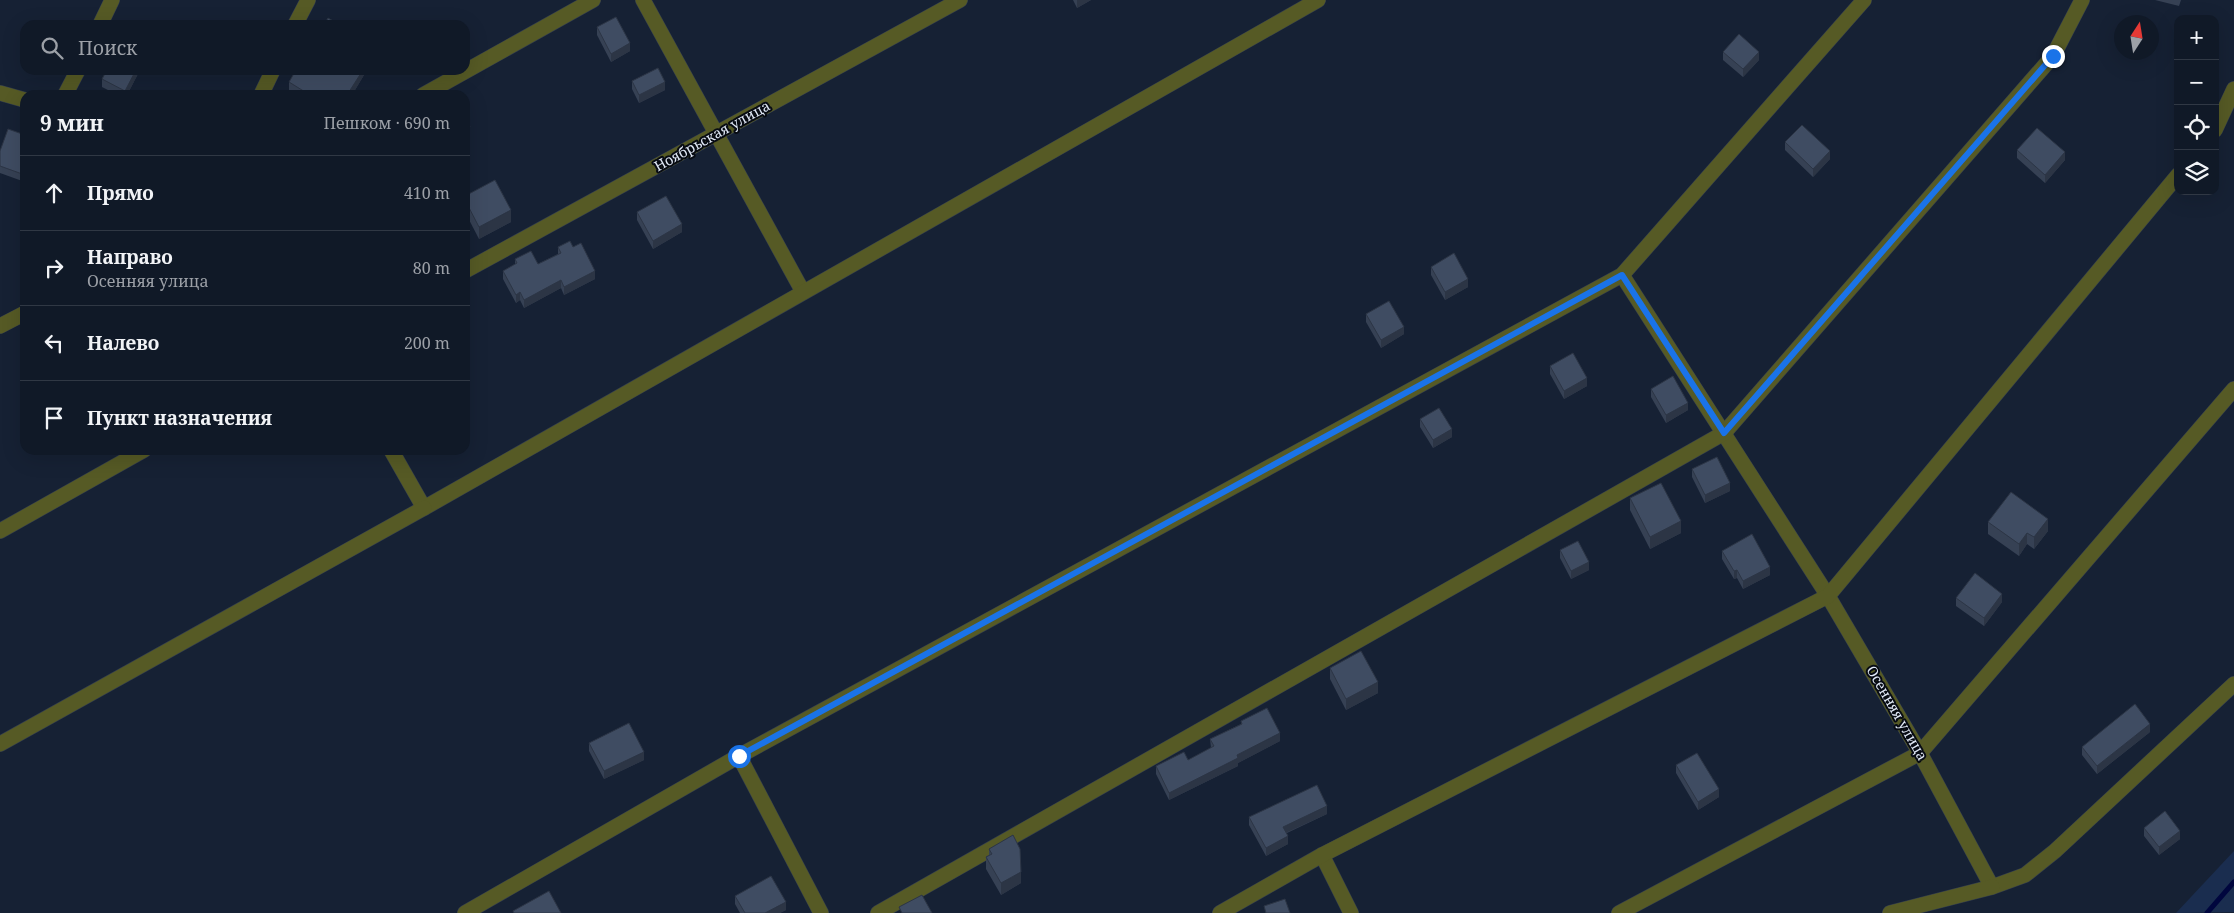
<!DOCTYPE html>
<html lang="ru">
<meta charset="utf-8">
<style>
body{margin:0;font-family:"Noto Serif",serif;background:#1e2633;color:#f1f3f6}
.controls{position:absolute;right:15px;top:15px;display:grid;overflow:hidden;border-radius:10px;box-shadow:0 5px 20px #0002}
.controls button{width:45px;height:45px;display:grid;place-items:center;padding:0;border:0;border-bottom:1px solid #303844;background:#101927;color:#f1f3f6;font:25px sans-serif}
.compass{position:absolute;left:2114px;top:15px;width:45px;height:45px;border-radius:50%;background:#101927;box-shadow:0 5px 20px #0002;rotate:12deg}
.stop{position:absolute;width:15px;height:15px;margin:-11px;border:4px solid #1a73e8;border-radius:50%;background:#fff}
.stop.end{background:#1a73e8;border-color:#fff;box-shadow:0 1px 5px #0008}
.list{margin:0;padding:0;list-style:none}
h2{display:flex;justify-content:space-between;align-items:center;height:65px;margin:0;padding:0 20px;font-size:21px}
h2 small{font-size:16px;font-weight:400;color:#9ca0a7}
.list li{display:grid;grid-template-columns:32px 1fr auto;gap:15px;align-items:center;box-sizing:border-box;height:75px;padding:0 20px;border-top:1px solid #303844}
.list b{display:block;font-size:19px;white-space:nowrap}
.list p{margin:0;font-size:16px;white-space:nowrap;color:#9ca0a7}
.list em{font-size:16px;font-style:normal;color:#9ca0a7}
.icon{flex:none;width:28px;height:28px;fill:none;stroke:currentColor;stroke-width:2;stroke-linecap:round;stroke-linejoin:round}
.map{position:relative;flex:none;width:2234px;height:913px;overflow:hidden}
.search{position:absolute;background:#101927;box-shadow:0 5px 20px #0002;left:20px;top:20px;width:450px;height:55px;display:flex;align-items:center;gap:12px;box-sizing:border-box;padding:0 18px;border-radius:15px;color:#9ca0a7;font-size:19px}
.panel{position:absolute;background:#101927;box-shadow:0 5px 20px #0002;left:20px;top:90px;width:450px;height:365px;border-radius:15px}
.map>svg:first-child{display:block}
</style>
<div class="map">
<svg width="2234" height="913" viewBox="0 0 2234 913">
<rect width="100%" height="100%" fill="#162134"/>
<polygon fill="#1a2d4f" points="2234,851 2234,912 2176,913"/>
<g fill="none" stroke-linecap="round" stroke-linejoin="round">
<polyline stroke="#00063e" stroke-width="5" points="2207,913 2234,882"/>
<g stroke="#323d4f" stroke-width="16">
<g id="minor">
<polyline points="643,0 803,292"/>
<polyline points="100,25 112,0"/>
<polyline points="295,25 308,0"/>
<polyline points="0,93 25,100"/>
<polyline points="65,95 78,70"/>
<polyline points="261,95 273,70"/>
<polyline points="423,95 593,0"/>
<polyline points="2215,130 2234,89"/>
<polyline points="465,271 960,0"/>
<polyline points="1622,275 1828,596 1920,753 1992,887 2025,875 2055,851 2234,684"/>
<polyline points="0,326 25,313"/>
<polyline points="391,450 424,508 1318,0"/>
<polyline points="0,531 144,450"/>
<polyline points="0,744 424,508"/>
<polyline points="739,756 821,913"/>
<polyline points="1322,855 1351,913"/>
<polyline points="465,913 739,756 1622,275 1864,0"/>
<polyline points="878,913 1724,433 2053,56 2082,0"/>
<polyline points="1220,913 1322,855 1828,596 2178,175"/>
<polyline points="1619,913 1920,753 2234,389"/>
<polyline points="1890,913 1992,887"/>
</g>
</g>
<use href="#minor" stroke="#565a25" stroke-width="15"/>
</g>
<g fill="#364154">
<polygon points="1073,0 1091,0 1077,8"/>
<polygon points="2155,0 2181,0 2179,6"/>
<polygon points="597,27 630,51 611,62 597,35"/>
<polygon points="1723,52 1759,60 1743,77 1723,60"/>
<polygon points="107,70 140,70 127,95 118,95 102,87 102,79"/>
<polygon points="296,70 367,70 352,95 297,95 289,90 289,82"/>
<polygon points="632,81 665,90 639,103 632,89"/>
<polygon points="25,135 25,182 0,173 0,151"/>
<polygon points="1785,142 1830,159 1813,177 1785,150"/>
<polygon points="2017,150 2065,160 2045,183 2017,158"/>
<polygon points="465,196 511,222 479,239 465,212"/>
<polygon points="637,212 682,232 653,249 637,220"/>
<polygon points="558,247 573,247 595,279 564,295 561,288 524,308 520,300 516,303 503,279 503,271 515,264 515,259 538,264 558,254"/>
<polygon points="1431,267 1468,287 1445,300 1431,275"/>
<polygon points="1366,314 1404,334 1381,348 1366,322"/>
<polygon points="1550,366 1587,386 1564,399 1550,374"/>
<polygon points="1651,389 1688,410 1666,423 1651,397"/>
<polygon points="1420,419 1452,437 1433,448 1420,427"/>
<polygon points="1692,469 1730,491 1705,503 1692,477"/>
<polygon points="1630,498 1681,533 1650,549 1630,510"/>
<polygon points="1988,522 2048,531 2034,549 2027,544 2019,556 1988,534"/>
<polygon points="1560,550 1589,570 1571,579 1560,558"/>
<polygon points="1722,551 1770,575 1743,589 1737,578 1734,579 1722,559"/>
<polygon points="1956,598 2002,602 1984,626 1956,606"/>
<polygon points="1330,668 1378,693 1346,710 1330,679"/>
<polygon points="1241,721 1280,741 1238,763 1238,766 1169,800 1156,774 1156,766 1188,760 1211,748 1210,739 1241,724"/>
<polygon points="2150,732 2097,774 2082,755 2082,747"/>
<polygon points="589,743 644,760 604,779 589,751"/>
<polygon points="1676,765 1719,797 1698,810 1676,773"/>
<polygon points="1327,814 1287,833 1288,844 1266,856 1249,825 1249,817"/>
<polygon points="2144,828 2180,839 2159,855 2144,836"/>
<polygon points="989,849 1021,883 1001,895 986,869 986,857 989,855"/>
<polygon points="735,896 786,910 780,913 740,913 735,904"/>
</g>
<g fill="#2c3545">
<polygon points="1077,0 1091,0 1077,8"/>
<polygon points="630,43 630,51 611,62 611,54"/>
<polygon points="1759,52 1759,60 1743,77 1743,69"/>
<polygon points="136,70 140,70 127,95 125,95 125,91"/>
<polygon points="363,70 367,70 352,95 347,95"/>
<polygon points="665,82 665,90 639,103 639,95"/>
<polygon points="470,127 470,139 465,141 465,130"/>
<polygon points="1830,151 1830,159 1813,177 1813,169"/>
<polygon points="2065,152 2065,160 2045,183 2045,175"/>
<polygon points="511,210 511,222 479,239 479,227"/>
<polygon points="682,224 682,232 653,249 653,241"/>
<polygon points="595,271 595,279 564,295 564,287"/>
<polygon points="1468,279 1468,287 1445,300 1445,292"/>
<polygon points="561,280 561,288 524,308 524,300"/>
<polygon points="520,292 520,300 516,303 516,295"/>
<polygon points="1404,327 1404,334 1381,348 1381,340"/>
<polygon points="1587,378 1587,386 1564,399 1564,391"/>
<polygon points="1688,403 1688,410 1666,423 1666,415"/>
<polygon points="1452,429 1452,437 1433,448 1433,440"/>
<polygon points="1730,483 1730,491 1705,503 1705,495"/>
<polygon points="2048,519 2048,531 2034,549 2034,537"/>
<polygon points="1681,521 1681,533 1650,549 1650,537"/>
<polygon points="2027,533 2027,544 2019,556 2019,544"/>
<polygon points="1589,562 1589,570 1571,579 1571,571"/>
<polygon points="1770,567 1770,575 1743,589 1743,581"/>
<polygon points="1737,570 1737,578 1734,579 1734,571"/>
<polygon points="2002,594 2002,602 1984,626 1984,618"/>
<polygon points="1378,682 1378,693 1346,710 1346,699"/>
<polygon points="2150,724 2150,732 2097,774 2097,766"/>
<polygon points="1280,733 1280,741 1238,763 1238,766 1169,800 1169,793 1237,755"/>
<polygon points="644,752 644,760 604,779 604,771"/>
<polygon points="1719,789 1719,797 1698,810 1698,802"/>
<polygon points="1327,806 1327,814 1283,834 1283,827"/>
<polygon points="2180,831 2180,839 2159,855 2159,847"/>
<polygon points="1288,836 1288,844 1266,856 1266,848"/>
<polygon points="1021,872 1021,883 1001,895 1001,883"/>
<polygon points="786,902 786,910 780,913 765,913"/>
</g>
<g fill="#3f4c62" stroke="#2c3545">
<polygon points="616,17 630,43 611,54 597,27"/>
<polygon points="328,18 340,25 324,25"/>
<polygon points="1739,34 1759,52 1743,69 1723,52"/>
<polygon points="658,68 665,82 639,95 632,81"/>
<polygon points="107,70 136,70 125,91 102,79"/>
<polygon points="296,70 363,70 347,95 310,95 289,82"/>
<polygon points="465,117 470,127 465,130"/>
<polygon points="1802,125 1830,151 1813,169 1785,142"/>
<polygon points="2037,128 2065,152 2045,175 2017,150"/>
<polygon points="8,129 25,135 25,175 0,166 0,151"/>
<polygon points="495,180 511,210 479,227 465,200 465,196"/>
<polygon points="666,196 682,224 653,241 637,212"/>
<polygon points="570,241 573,247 581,243 595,271 564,287 561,280 524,300 520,292 516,295 503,271 517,263 515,259 531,251 538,264 561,253 558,247"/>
<polygon points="1454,253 1468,279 1445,292 1431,267"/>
<polygon points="1389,301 1404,327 1381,340 1366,314"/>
<polygon points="1573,353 1587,378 1564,391 1550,366"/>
<polygon points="1673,376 1688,403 1666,415 1651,389"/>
<polygon points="1439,408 1452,429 1433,440 1420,419"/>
<polygon points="1717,457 1730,483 1705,495 1692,469"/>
<polygon points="1661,483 1681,521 1650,537 1630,498"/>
<polygon points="2011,492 2048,519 2034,537 2027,533 2019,544 1988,522"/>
<polygon points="1752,534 1770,567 1743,581 1737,570 1734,571 1722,551"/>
<polygon points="1578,541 1589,562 1571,571 1560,550"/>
<polygon points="1975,573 2002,594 1984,618 1956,598"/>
<polygon points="1361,651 1378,682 1346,699 1330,668"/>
<polygon points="2135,704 2150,724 2097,766 2082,747"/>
<polygon points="1267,708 1280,733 1237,755 1238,758 1169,793 1156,766 1184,752 1188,760 1214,746 1210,739 1242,724 1241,721"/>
<polygon points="629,723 644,752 604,771 589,743"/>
<polygon points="1697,753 1719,789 1698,802 1676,765"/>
<polygon points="1317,785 1327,806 1283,827 1288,836 1266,848 1249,817"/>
<polygon points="2165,811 2180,831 2159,847 2144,828"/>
<polygon points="1013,835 1020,849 1021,872 1001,883 986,857 992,854 989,849"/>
<polygon points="771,876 786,902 765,913 745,913 735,896"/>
<polygon points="549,891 561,913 514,913 513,911"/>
<polygon points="922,895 932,913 902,913 899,907"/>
<polygon points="1285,899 1290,913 1266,913 1264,906"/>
</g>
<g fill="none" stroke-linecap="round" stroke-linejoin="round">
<polyline stroke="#1a73e8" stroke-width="6" points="739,756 1622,275 1724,433 2053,56"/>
</g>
<g text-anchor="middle" stroke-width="4" stroke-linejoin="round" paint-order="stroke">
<g font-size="14" fill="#e0e8f5" stroke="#070b13">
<text transform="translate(712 136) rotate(-29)" y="5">Ноябрьская улица</text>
<text transform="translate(1897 713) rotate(60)" y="5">Осенняя улица</text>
</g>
</g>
</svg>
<div class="controls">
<button>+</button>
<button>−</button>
<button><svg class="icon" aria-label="locate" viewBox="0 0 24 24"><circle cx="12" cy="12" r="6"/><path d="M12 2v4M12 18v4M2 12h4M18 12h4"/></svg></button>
<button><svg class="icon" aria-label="layers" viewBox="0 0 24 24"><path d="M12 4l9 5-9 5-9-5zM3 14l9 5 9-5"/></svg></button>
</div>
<svg class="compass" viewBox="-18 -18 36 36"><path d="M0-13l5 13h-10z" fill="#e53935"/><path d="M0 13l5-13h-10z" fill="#9ca0a7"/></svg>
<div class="stop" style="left:739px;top:756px"></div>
<div class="stop end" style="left:2053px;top:56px"></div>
<div class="search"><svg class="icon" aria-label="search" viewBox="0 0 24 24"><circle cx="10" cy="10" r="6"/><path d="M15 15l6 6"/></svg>Поиск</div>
<section class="panel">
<h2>9 мин<small>Пешком · 690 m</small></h2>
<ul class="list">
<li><svg class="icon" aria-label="ahead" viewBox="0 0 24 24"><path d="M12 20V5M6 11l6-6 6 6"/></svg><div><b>Прямо</b></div><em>410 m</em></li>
<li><svg class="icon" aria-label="right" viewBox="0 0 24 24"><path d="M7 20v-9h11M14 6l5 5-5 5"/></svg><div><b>Направо</b><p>Осенняя улица</p></div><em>80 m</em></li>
<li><svg class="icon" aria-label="left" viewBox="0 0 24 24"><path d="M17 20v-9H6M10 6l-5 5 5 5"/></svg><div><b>Налево</b></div><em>200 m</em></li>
<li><svg class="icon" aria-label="arrive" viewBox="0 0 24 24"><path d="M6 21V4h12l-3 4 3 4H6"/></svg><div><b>Пункт назначения</b></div></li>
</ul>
</section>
</div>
